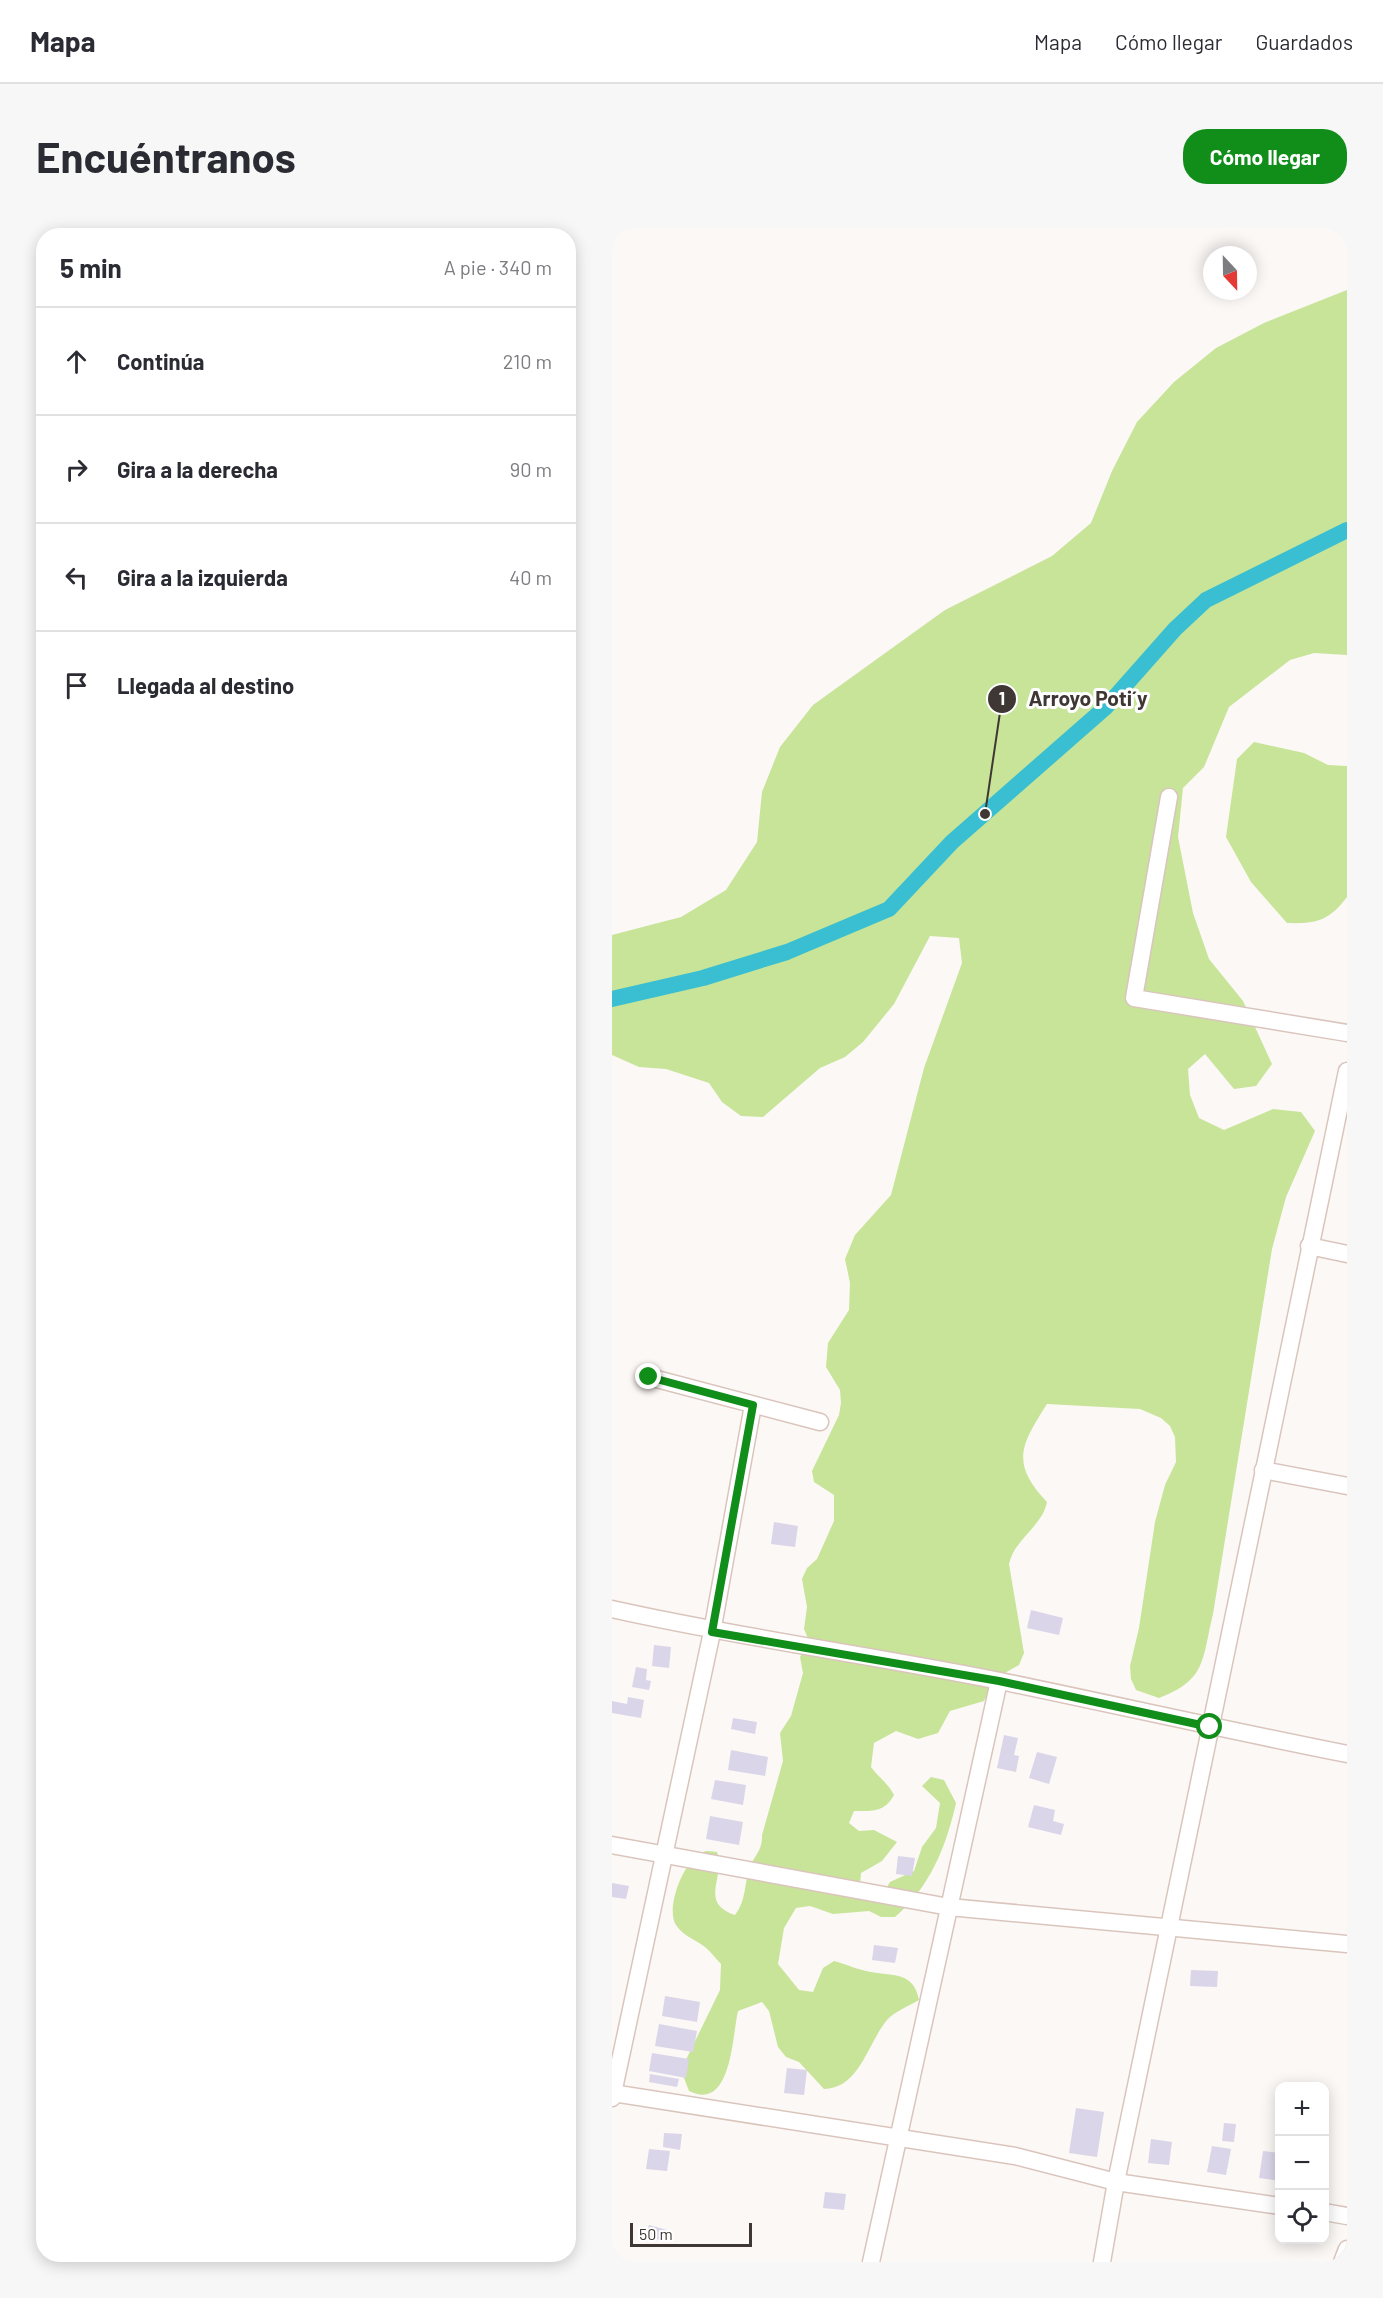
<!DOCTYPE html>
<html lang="es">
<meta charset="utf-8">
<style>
body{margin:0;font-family:Barlow,sans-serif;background:#f7f7f7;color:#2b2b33}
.controls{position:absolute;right:18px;bottom:18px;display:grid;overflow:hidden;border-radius:12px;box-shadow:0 3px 15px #0003}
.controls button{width:54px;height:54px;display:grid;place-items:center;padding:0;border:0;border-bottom:2px solid #e1e1e2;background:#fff;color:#2b2b33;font:30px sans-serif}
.compass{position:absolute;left:591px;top:18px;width:54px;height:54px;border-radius:50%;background:#fff;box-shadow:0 3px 15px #0003;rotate:158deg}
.scale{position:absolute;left:18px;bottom:15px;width:122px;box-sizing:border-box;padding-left:6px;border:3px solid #3f3733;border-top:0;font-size:16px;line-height:21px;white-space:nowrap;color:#3f3733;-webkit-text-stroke:4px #fff;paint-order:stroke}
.stop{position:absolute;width:18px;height:18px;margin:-14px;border:4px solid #118d19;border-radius:50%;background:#fff}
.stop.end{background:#118d19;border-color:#fff;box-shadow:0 2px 6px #0008}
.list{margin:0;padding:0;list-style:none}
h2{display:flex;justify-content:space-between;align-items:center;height:78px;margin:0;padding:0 24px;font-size:26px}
h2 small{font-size:20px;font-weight:400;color:#7c7c81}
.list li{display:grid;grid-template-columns:39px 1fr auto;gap:18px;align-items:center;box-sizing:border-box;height:108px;padding:0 24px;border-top:2px solid #e1e1e2}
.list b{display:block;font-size:22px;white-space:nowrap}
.list em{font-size:20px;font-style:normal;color:#7c7c81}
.icon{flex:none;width:33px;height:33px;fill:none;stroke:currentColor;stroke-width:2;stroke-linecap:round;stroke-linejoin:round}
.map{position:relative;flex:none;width:735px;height:2034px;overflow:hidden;border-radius:24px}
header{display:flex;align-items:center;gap:36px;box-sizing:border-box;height:84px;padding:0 30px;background:#fff;border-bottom:2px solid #e1e1e2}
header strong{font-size:28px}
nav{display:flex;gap:33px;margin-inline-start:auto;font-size:21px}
.intro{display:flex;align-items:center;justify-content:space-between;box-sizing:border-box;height:144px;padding:0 36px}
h1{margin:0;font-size:42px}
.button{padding:15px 27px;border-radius:24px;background:#118d19;color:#fff;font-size:21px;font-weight:700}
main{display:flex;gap:36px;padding:0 36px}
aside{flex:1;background:#fff;border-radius:24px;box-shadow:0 3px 15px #0003}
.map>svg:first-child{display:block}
</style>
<header>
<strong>Mapa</strong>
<nav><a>Mapa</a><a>Cómo llegar</a><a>Guardados</a></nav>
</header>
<div class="intro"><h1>Encuéntranos</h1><a class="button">Cómo llegar</a></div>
<main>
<aside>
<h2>5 min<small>A pie · 340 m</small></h2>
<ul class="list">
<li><svg class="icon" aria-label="ahead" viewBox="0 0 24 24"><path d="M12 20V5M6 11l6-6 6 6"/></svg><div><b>Continúa</b></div><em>210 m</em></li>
<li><svg class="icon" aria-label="right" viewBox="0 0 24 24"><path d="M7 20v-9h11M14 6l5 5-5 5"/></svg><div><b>Gira a la derecha</b></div><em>90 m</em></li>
<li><svg class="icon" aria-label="left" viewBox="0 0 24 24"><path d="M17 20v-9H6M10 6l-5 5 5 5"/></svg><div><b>Gira a la izquierda</b></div><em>40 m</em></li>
<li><svg class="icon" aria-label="arrive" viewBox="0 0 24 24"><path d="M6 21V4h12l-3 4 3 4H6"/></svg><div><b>Llegada al destino</b></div></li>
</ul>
</aside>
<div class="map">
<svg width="735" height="2034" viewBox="0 0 735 2034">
<rect width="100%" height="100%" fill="#fcf8f6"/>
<g fill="#c7e499">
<path d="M 735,62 L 735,427 L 702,425 L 678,432 L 617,479 L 592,539 L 571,560 L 566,609 L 581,685 L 597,731 L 631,773 L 660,836 L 644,858 L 622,861 L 593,826 L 576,841 L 578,867 L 587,890 L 612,902 L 661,881 L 689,884 L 703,903 L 674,969 L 660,1021 L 601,1386 C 590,1431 595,1452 547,1470 L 524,1462 L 519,1451 L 518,1438 L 527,1400 L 543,1294 L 553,1257 L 564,1234 L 563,1209 L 558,1198 L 549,1190 L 528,1181 L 435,1176 C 409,1217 398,1235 435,1274 C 430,1299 403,1310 397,1336 L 412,1425 L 407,1437 L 384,1450 L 372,1473 L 338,1483 L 326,1505 L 306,1511 L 284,1503 L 262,1515 L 259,1539 C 267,1550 276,1555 282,1567 C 272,1585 260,1583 242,1583 L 237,1595 L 247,1603 L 262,1602 L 285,1614 L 270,1633 L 249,1645 L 248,1657 L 272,1664 L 278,1654 L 302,1643 L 310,1619 L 324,1600 L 328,1575 L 310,1558 L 319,1549 L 332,1552 L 344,1575 C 334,1619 318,1659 283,1689 L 269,1689 L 257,1683 L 221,1686 L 198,1678 L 184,1680 L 172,1700 L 166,1736 L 187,1762 L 201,1764 L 211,1740 L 222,1733 C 234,1736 246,1742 259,1744 C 282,1748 302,1744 307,1772 C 297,1778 282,1784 275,1792 C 255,1816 248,1860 212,1861 L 187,1834 L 174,1829 L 166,1819 L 157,1783 L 150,1774 L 126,1783 C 120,1808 120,1884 77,1863 L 69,1842 L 108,1762 L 109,1736 C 104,1731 99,1724 93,1719 C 83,1711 71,1708 64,1697 C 53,1680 72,1631 91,1624 C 96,1622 101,1624 105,1624 C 114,1650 86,1674 123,1687 C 134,1673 132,1658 137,1642 C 141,1628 151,1623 150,1607 L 171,1533 L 168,1505 L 179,1488 L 191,1445 L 188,1429 L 197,1413 L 192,1401 L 195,1379 L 190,1351 L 195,1340 L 205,1331 L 222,1293 L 222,1267 L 202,1254 L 200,1243 L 227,1187 L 229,1175 L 228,1162 L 214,1139 L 216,1115 L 237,1082 L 238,1055 L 233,1031 L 243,1007 L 279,967 L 312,840 L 350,735 L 347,710 L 318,708 L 282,776 L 251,814 L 233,829 L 208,840 L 151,889 L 129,888 L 110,874 L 97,855 L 54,841 L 27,839 L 0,827 L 0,707 L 69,689 L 114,662 L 145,614 L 150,564 L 168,519 L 201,477 L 333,382 L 440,328 L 479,295 L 500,243 L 525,194 L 562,154 L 604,120 L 652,95 Z"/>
<path d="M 642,514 L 692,525 L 716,537 L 735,538 L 735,669 C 717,693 704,696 675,695 L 639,654 L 614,609 L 625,531 Z"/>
</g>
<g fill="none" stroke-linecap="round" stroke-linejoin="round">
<polyline stroke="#39bfd1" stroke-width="16" points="0,771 91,750 175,724 277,681 340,614 494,479 563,401 594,372 735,302"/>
</g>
<g fill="#dad5e8">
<polygon points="162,1294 186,1298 183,1319 159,1316"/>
<polygon points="419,1382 451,1390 447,1407 415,1400"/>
<polygon points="42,1417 59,1419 57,1440 40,1438"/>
<polygon points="24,1439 35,1441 34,1452 39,1453 37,1462 20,1459"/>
<polygon points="16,1469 32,1472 29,1490 0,1485 0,1473 15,1476"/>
<polygon points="121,1490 145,1494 143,1506 119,1501"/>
<polygon points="392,1507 406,1510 402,1527 407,1528 404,1544 385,1540"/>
<polygon points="119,1522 156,1529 153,1548 116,1542"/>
<polygon points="425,1524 445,1529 437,1556 417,1550"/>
<polygon points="103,1552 134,1557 131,1577 99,1571"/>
<polygon points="422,1577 443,1582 441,1593 452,1596 449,1607 416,1599"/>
<polygon points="98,1588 131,1594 127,1617 94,1611"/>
<polygon points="286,1628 303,1630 300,1648 284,1646"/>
<polygon points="0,1655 17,1658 14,1671 0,1669"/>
<polygon points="262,1717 286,1720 283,1735 260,1732"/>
<polygon points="579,1742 606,1743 605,1759 578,1758"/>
<polygon points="53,1768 88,1774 85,1794 50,1788"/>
<polygon points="47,1796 85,1803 81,1824 43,1818"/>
<polygon points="40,1825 77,1831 74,1850 37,1843"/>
<polygon points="175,1840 195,1842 192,1867 172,1865"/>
<polygon points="38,1846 67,1851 65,1859 37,1854"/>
<polygon points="464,1880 492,1884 485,1929 457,1925"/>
<polygon points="612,1895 624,1896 622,1914 610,1913"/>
<polygon points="52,1905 70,1906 68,1922 51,1919"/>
<polygon points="539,1911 560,1914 557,1937 536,1935"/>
<polygon points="600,1918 619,1921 614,1947 595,1944"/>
<polygon points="37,1921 58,1923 55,1943 34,1941"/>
<polygon points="651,1923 668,1925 668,1953 647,1950"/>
<polygon points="213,1964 234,1966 232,1982 211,1980"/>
<polygon points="37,1997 55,2002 52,2013 33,2008"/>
</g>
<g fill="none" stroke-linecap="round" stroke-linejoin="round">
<g stroke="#dac5bd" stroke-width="19">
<g id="street">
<polyline points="557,569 522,770 735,805"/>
<polyline points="697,1018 735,1026"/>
<polyline points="37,1149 208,1194"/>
<polyline points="651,1242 735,1258"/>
<path d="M 0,1381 C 129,1410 259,1427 388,1453 C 504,1477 619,1503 735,1526"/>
<polyline points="0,1617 337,1679 735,1716"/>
<polyline points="0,1865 403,1928 504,1954 668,1978"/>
<polyline points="0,1870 100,1404 141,1177"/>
<polyline points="712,1984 735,1988"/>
<polyline points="259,2034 387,1453"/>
<polyline points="490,2034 504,1954 735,843"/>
<polyline points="730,2034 735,2021"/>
</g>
</g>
<use href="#street" stroke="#fff" stroke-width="16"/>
</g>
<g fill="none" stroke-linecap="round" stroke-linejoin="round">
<polyline stroke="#118d19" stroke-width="8" points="37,1149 141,1177 100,1404 387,1453 598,1499"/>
</g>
<path fill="none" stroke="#3f3733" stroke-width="2" d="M373 586L390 471"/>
<g fill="#3f3733" stroke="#fff" stroke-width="2">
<circle cx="373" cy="586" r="6"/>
<circle cx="390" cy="471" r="15"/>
</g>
<g font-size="18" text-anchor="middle" font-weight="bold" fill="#fff">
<text x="390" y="477">1</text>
</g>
<g font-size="21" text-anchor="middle" font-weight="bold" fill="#3f3733" stroke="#fff" stroke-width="6" stroke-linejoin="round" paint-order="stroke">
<text x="476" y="478">Arroyo Poti´y</text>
</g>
</svg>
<div class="controls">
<button>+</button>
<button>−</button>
<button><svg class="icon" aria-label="locate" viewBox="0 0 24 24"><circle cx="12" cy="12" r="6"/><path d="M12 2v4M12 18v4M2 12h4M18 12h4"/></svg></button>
</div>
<svg class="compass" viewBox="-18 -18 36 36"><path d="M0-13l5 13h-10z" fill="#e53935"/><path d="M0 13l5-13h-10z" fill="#7c7c81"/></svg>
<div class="scale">50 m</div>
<div class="stop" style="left:598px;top:1499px"></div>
<div class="stop end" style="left:37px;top:1149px"></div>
</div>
</main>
